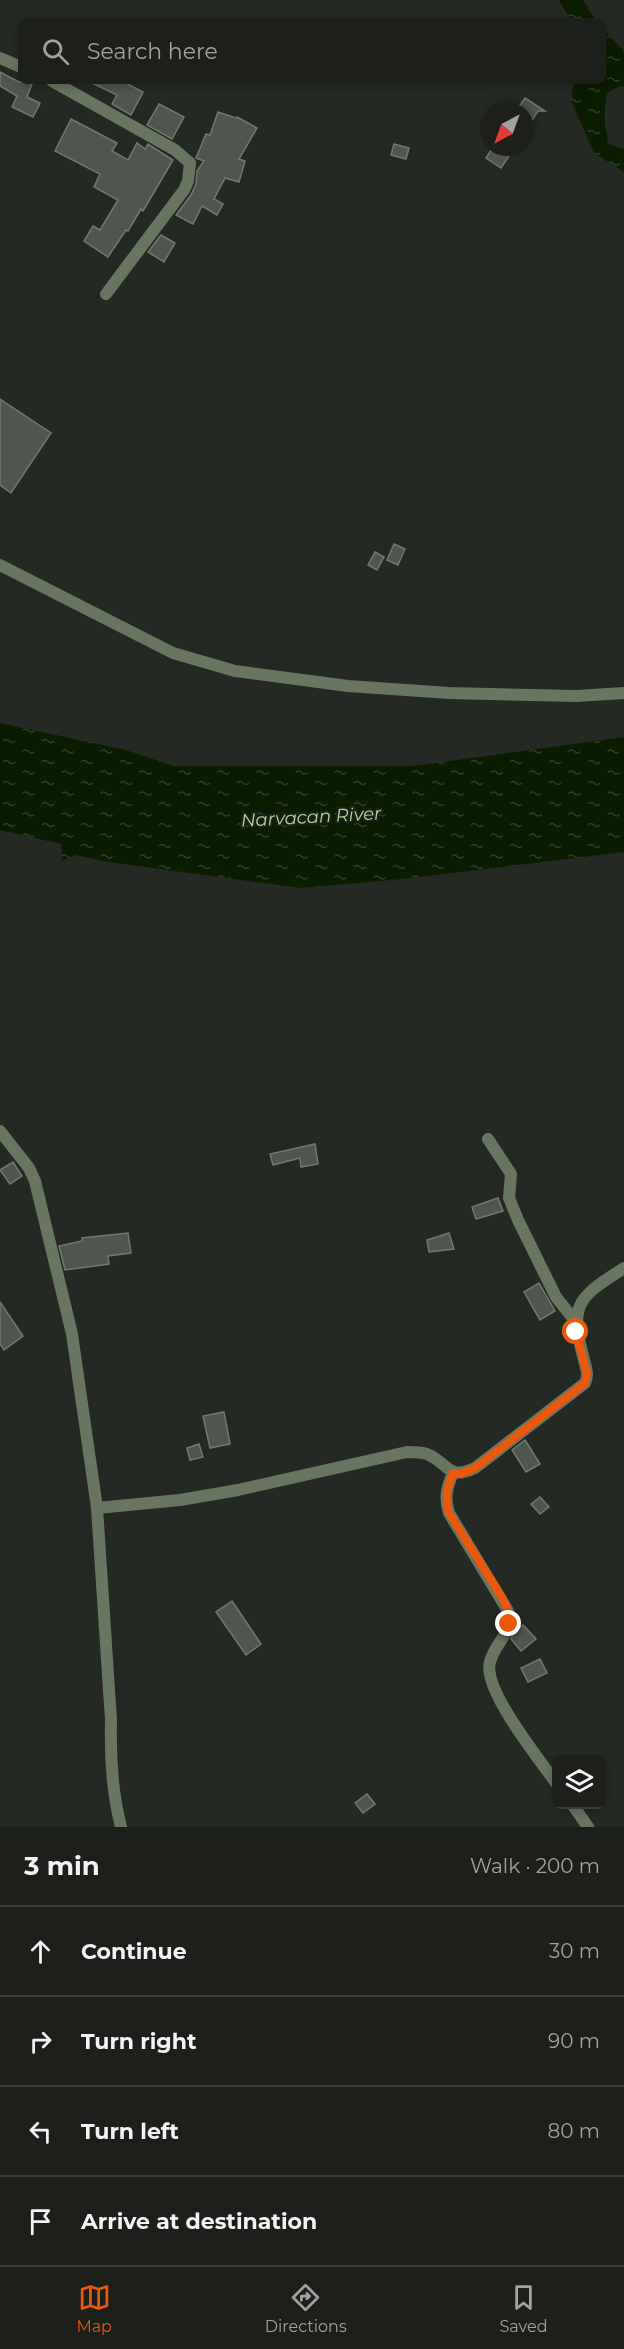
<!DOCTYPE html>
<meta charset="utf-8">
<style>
body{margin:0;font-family:Montserrat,sans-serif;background:#252723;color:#f1f3f6}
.controls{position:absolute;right:18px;bottom:18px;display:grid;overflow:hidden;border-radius:9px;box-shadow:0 3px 9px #0003}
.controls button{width:54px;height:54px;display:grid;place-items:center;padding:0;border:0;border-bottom:2px solid #3a3d39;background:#1c1f1a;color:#f1f3f6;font:30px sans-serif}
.compass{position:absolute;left:480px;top:102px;width:54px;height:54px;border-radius:50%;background:#1c1f1a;box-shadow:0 3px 9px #0003;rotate:221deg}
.stop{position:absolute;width:18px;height:18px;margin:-14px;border:4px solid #ea580c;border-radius:50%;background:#fff}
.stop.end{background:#ea580c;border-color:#fff;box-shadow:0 2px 6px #0008}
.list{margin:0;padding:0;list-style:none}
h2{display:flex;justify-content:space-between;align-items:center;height:78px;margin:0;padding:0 24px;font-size:26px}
h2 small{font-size:20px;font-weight:400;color:#a0a2a2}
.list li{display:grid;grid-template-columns:39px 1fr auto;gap:18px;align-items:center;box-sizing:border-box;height:90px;padding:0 24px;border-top:2px solid #3a3d39}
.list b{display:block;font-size:22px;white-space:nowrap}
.list em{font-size:20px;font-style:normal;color:#a0a2a2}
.icon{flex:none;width:33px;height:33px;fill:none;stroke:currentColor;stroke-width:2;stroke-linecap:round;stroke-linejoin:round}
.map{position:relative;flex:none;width:624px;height:1827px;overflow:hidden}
.search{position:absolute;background:#1c1f1a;box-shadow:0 3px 9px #0003;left:18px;right:18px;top:18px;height:66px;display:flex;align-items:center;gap:15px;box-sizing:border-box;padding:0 21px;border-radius:9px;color:#a0a2a2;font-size:22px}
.sheet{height:438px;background:#1c1f1a}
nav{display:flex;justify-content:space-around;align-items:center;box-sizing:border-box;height:84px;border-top:2px solid #3a3d39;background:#1c1f1a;font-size:16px;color:#a0a2a2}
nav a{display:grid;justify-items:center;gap:3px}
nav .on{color:#ea580c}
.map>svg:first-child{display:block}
</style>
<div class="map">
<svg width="624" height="1827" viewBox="0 0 624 1827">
<defs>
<pattern id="water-ripples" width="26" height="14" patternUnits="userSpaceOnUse" patternTransform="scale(1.5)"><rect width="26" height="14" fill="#0b1d00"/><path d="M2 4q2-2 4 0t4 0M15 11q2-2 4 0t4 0" fill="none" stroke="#2f3e25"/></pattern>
</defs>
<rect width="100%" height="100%" fill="#252923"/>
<g fill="url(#water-ripples)">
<polygon points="559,0 583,0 596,21 571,21"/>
<path d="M 603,29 L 622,49 L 624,54 L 624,86 L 618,87 L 607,93 C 604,112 603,127 610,145 L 624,149 L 624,172 L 594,153 L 572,103 L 572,91 L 575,81 L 603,81 Z"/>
<polygon points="0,723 126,750 174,766 413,766 624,737 624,852 403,879 301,888 108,862 75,855 62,861 61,844 0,830"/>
</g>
<g fill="#50554e" stroke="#737770" stroke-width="1.5">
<polygon points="0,72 19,82 33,81 27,97 40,103 33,117 12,107 17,96 0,86"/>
<polygon points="88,81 122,81 143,92 131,115 112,104 117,95"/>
<polygon points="525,98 545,111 538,111 525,131 525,111 516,111"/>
<polygon points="159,104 184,117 172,139 147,125"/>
<polygon points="218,112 236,118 237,117 257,128 239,159 245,161 239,182 225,178 214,199 223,204 217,215 202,206 193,224 176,215 191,195 196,184 197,171 204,161 196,158 206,134 210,135"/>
<polygon points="71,119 117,143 112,151 128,160 137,143 145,149 148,144 173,160 143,211 141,209 128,231 126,230 108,257 84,241 93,226 100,230 118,200 94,187 100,174 55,151"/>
<polygon points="394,144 409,148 406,159 391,155"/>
<polygon points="493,147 515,147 501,168 486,158"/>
<polygon points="161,235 175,243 164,262 148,252"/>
<polygon points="0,399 51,433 11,493 0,485"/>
<polygon points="394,544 405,549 398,565 387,560"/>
<polygon points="375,552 384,557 377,570 368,565"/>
<polygon points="315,1144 318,1164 301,1167 300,1158 273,1165 270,1154"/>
<polygon points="13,1162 22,1176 10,1184 0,1170"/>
<polygon points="498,1198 503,1211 476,1219 472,1207"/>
<polygon points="128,1233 131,1253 108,1256 109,1264 65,1270 59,1246 82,1241 82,1238"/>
<polygon points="449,1233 454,1249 429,1252 427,1240"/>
<polygon points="539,1283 555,1311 540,1320 524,1292"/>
<polygon points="0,1302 23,1336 4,1350 0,1344"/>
<polygon points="224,1412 230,1444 210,1448 203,1416"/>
<polygon points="525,1440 540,1464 526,1472 512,1450"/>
<polygon points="199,1444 203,1457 190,1460 187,1448"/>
<polygon points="540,1497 549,1507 540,1514 531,1504"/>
<polygon points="232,1601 261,1644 246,1655 216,1612"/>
<polygon points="523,1625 536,1639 521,1651 511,1639 514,1633"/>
<polygon points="540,1659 547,1673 528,1682 521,1668"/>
<polygon points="367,1794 375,1804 363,1813 355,1803"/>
</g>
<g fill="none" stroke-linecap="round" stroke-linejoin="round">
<g stroke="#687560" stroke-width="12">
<polyline points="0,58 21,67"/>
<polyline points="52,81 175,150 190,163 188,181 184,190 106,294"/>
<polyline points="0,565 173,653 235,671 348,686 449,693 576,696 624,693"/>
<path d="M 0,1131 L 29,1168 L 35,1181 L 72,1334 L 97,1508 L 111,1720 C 110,1756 112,1792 121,1827"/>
<polyline points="488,1139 511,1174 509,1198 518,1220 556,1297 576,1322"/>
<path d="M 453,1473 C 447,1487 444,1497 449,1513 L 508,1611 C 511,1638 496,1640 490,1662 C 482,1689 540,1760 556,1783"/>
<path d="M 97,1508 L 180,1500 L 238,1490 L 407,1452 C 414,1452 421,1452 427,1454 C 449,1463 447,1481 475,1468 L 585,1383 C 589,1375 586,1368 584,1360 C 569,1304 577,1298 624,1268"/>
<polyline points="572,1804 588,1827"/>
</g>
</g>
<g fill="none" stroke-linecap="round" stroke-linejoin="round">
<path stroke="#ea580c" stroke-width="8" d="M 509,1624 L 508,1611 L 503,1599 L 449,1513 C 444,1497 447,1488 453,1473 L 460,1474 L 475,1468 L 585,1383 L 587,1374 L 576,1332"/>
</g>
<g text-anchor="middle" stroke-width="4.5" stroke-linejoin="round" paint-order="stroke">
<g font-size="18" font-style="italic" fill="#afda91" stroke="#1c1f19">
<text transform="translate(311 817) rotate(-3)" y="6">Narvacan River</text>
</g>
</g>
</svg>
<div class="controls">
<button><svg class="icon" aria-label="layers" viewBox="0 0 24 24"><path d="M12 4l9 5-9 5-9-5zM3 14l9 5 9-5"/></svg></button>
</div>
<svg class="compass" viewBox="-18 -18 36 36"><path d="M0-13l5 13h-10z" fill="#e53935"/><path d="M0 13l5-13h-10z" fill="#a0a2a2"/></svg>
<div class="stop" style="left:576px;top:1332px"></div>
<div class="stop end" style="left:509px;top:1624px"></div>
<div class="search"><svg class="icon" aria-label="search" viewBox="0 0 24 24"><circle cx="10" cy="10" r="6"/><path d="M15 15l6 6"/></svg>Search here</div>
</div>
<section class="sheet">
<h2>3 min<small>Walk · 200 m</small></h2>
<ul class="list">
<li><svg class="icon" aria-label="ahead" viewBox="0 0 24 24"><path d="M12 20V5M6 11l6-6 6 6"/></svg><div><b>Continue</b></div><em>30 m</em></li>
<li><svg class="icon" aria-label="right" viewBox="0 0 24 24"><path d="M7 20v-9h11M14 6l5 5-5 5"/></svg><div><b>Turn right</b></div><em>90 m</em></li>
<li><svg class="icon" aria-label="left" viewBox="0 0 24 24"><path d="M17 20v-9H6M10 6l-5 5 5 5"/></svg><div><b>Turn left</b></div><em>80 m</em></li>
<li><svg class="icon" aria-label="arrive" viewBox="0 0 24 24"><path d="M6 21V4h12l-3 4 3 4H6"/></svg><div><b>Arrive at destination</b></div></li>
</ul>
</section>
<nav>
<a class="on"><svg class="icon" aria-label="map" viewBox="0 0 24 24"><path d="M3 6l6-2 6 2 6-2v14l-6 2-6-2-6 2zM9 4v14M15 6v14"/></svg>Map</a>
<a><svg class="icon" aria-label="directions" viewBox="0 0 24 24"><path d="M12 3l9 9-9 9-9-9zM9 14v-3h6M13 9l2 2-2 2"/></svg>Directions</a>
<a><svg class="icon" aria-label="saved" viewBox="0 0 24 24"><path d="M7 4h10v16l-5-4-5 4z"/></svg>Saved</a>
</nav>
